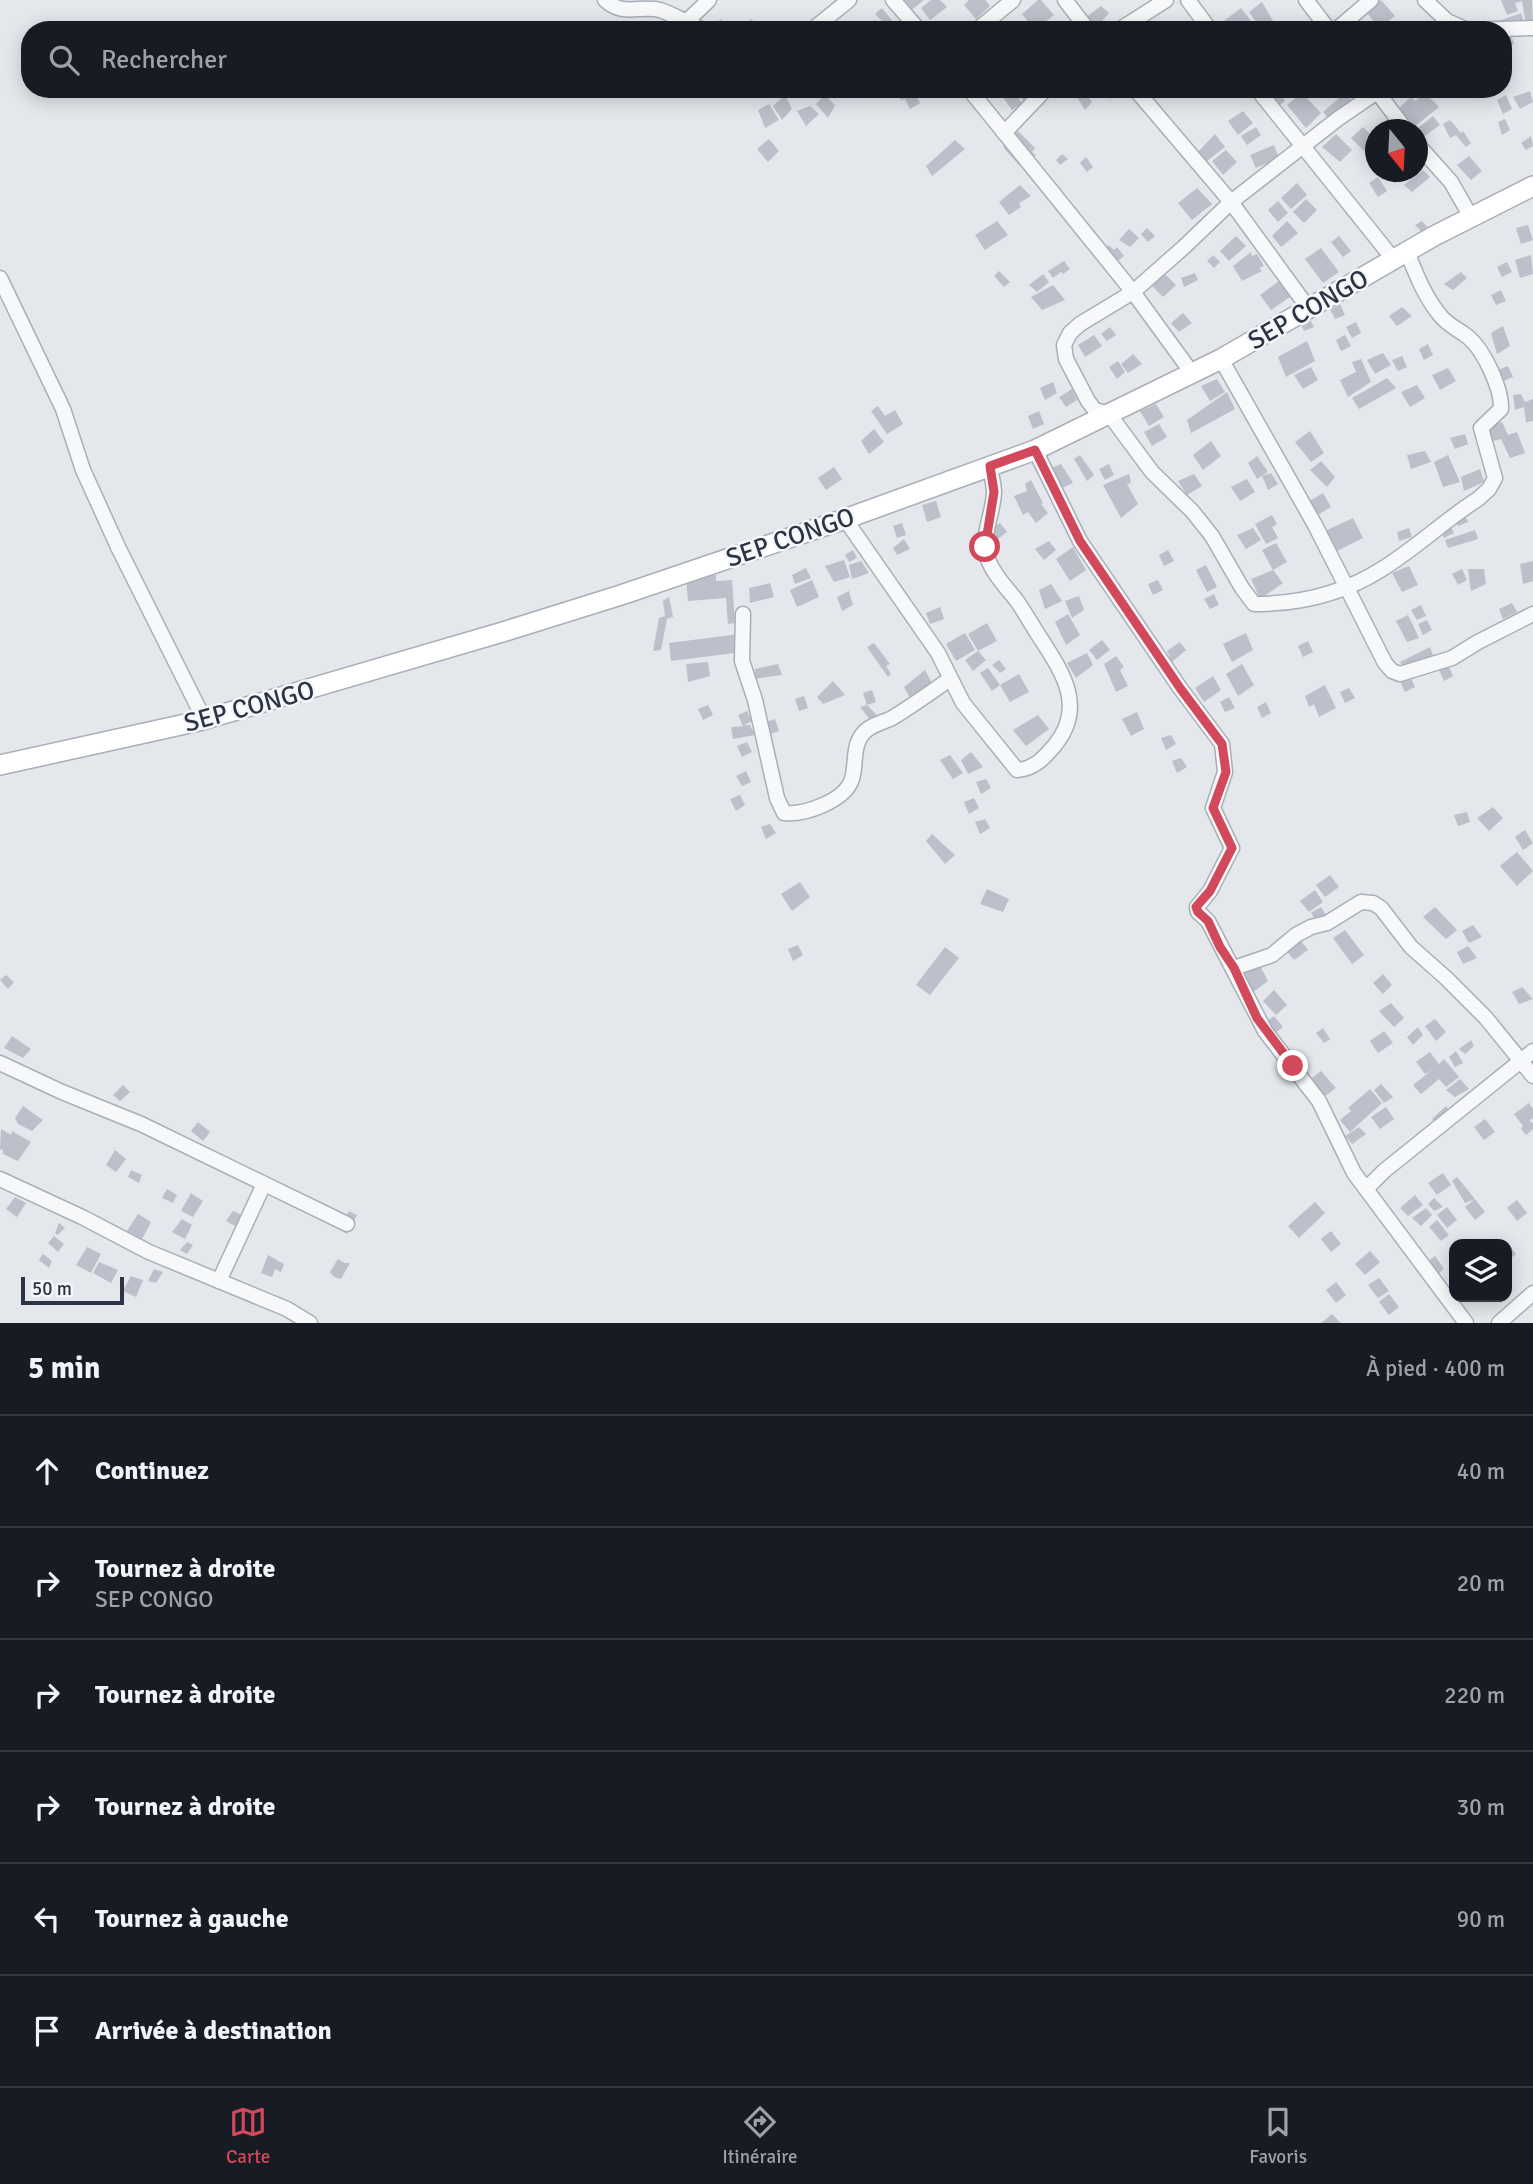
<!DOCTYPE html>
<html lang="fr">
<meta charset="utf-8">
<style>
body{margin:0;font-family:Signika,sans-serif;background:#242831;color:#f1f3f6}
.controls{position:absolute;right:21px;bottom:21px;display:grid;overflow:hidden;border-radius:14px;box-shadow:0 4px 18px #0003}
.controls button{width:63px;height:63px;display:grid;place-items:center;padding:0;border:0;border-bottom:2px solid #363941;background:#171b24;color:#f1f3f6;font:35px sans-serif}
.compass{position:absolute;left:1365px;top:119px;width:63px;height:63px;border-radius:50%;background:#171b24;box-shadow:0 4px 18px #0003;rotate:162deg}
.scale{position:absolute;left:21px;bottom:18px;width:103px;box-sizing:border-box;padding-left:7px;border:4px solid #2b3445;border-top:0;font-size:19px;line-height:24px;white-space:nowrap;color:#2b3445;-webkit-text-stroke:5px #f4f6f9;paint-order:stroke}
.stop{position:absolute;width:21px;height:21px;margin:-16px;border:5px solid #d1495b;border-radius:50%;background:#fff}
.stop.end{background:#d1495b;border-color:#fff;box-shadow:0 2px 7px #0008}
.list{margin:0;padding:0;list-style:none}
h2{display:flex;justify-content:space-between;align-items:center;height:91px;margin:0;padding:0 28px;font-size:30px}
h2 small{font-size:23px;font-weight:400;color:#9ea1a6}
.list li{display:grid;grid-template-columns:46px 1fr auto;gap:21px;align-items:center;box-sizing:border-box;height:112px;padding:0 28px;border-top:2px solid #363941}
.list b{display:block;font-size:26px;white-space:nowrap}
.list p{margin:0;font-size:23px;white-space:nowrap;color:#9ea1a6}
.list em{font-size:23px;font-style:normal;color:#9ea1a6}
.icon{flex:none;width:38px;height:38px;fill:none;stroke:currentColor;stroke-width:2;stroke-linecap:round;stroke-linejoin:round}
.map{position:relative;flex:none;width:1533px;height:1323px;overflow:hidden}
.search{position:absolute;background:#171b24;box-shadow:0 4px 18px #0003;left:21px;right:21px;top:21px;height:77px;display:flex;align-items:center;gap:18px;box-sizing:border-box;padding:0 24px;border-radius:28px;color:#9ea1a6;font-size:26px}
.sheet{height:763px;background:#171b24}
nav{display:flex;justify-content:space-around;align-items:center;box-sizing:border-box;height:98px;border-top:2px solid #363941;background:#171b24;font-size:19px;color:#9ea1a6}
nav a{display:grid;justify-items:center;gap:4px}
nav .on{color:#d1495b}
.map>svg:first-child{display:block}
</style>
<div class="map">
<svg width="1533" height="1323" viewBox="0 0 1533 1323">
<rect width="100%" height="100%" fill="#e4e7ec"/>
<g fill="#bbc0ca">
<polygon points="897,0 924,0 908,13"/>
<polygon points="931,0 940,0 947,7 930,20 921,8"/>
<polygon points="969,0 985,0 990,6 976,19 964,5"/>
<polygon points="1038,0 1041,0 1054,15 1035,30 1022,14"/>
<polygon points="1381,0 1395,16 1379,28 1367,13"/>
<polygon points="1501,0 1532,0 1533,23 1526,25 1522,1 1515,3 1518,11 1507,15"/>
<polygon points="1262,2 1273,21 1261,29 1249,12"/>
<polygon points="1101,6 1109,13 1094,30 1085,18"/>
<polygon points="882,8 898,28 891,30 875,14"/>
<polygon points="1241,8 1258,30 1224,30 1220,24"/>
<polygon points="1521,13 1525,25 1500,25 1499,21"/>
<polygon points="720,19 733,30 716,30"/>
<polygon points="751,19 764,30 741,30"/>
<polygon points="875,20 884,30 863,30"/>
<polygon points="1066,21 1072,30 1056,30"/>
<polygon points="1508,26 1514,44 1503,47 1503,30"/>
<polygon points="902,89 921,89 922,91 916,95 920,103 910,109 905,99 901,100 899,91"/>
<polygon points="997,89 1013,89 1022,103 1012,110"/>
<polygon points="1016,89 1032,89 1034,92 1023,101"/>
<polygon points="1113,89 1124,89 1111,99 1107,94"/>
<polygon points="1139,89 1170,89 1159,96 1154,89 1144,96"/>
<polygon points="1482,89 1495,89 1496,92 1487,97"/>
<polygon points="1277,90 1285,101 1271,112 1262,100"/>
<polygon points="1530,91 1533,102 1520,109 1513,97"/>
<polygon points="1085,92 1092,102 1085,110 1077,97"/>
<polygon points="1302,93 1321,113 1306,128 1287,105"/>
<polygon points="1345,93 1353,102 1331,121 1323,112"/>
<polygon points="1426,94 1439,107 1415,126 1399,108 1411,97 1415,101"/>
<polygon points="785,95 792,109 782,120 773,106"/>
<polygon points="825,95 835,105 828,118 816,104"/>
<polygon points="1506,95 1512,109 1503,114 1497,100"/>
<polygon points="769,104 779,120 765,128 758,110"/>
<polygon points="810,106 819,114 806,126 797,111"/>
<polygon points="1243,111 1253,123 1238,135 1228,121"/>
<polygon points="1433,116 1440,125 1422,138 1418,133 1418,128"/>
<polygon points="1505,119 1510,130 1502,135 1498,122"/>
<polygon points="1450,120 1461,133 1463,131 1471,143 1466,147 1456,135 1450,138 1443,124"/>
<polygon points="1256,127 1261,135 1247,145 1241,136"/>
<polygon points="1363,127 1376,140 1376,145 1366,153 1351,138"/>
<polygon points="1018,131 1035,148 1032,152 1036,155 1030,160 1027,157 1019,165 1003,147"/>
<polygon points="1215,134 1225,147 1203,164 1196,154"/>
<polygon points="1336,134 1352,150 1340,162 1322,147"/>
<polygon points="1531,136 1533,146 1526,150 1521,143"/>
<polygon points="769,139 779,151 768,162 757,149"/>
<polygon points="955,140 965,149 932,176 926,166"/>
<polygon points="1274,145 1279,158 1256,168 1250,155"/>
<polygon points="1226,150 1237,162 1223,175 1212,161"/>
<polygon points="1062,154 1068,159 1060,165 1056,160"/>
<polygon points="1469,156 1482,171 1471,180 1457,165"/>
<polygon points="1086,157 1093,167 1087,172 1080,163"/>
<polygon points="1423,170 1430,177 1412,192 1404,185"/>
<polygon points="1391,172 1413,172 1394,183 1388,173"/>
<polygon points="1378,177 1387,191 1378,197 1369,183"/>
<polygon points="1297,183 1307,195 1291,209 1281,198"/>
<polygon points="1020,185 1031,196 1019,203 1021,207 1009,215 999,202"/>
<polygon points="1197,188 1212,204 1192,220 1178,203"/>
<polygon points="1306,199 1317,210 1304,223 1293,212"/>
<polygon points="1278,201 1288,213 1278,222 1268,210"/>
<polygon points="997,221 1008,235 985,250 975,235"/>
<polygon points="1287,221 1298,233 1281,247 1272,236"/>
<polygon points="1422,221 1431,231 1425,236 1415,225"/>
<polygon points="1528,225 1533,240 1521,244 1516,228"/>
<polygon points="1147,228 1155,236 1148,242 1141,234"/>
<polygon points="1129,229 1139,238 1130,247 1119,240"/>
<polygon points="1236,236 1246,246 1229,261 1220,251"/>
<polygon points="1339,236 1351,251 1343,257 1331,242"/>
<polygon points="1109,245 1114,250 1117,247 1124,256 1110,267 1098,254"/>
<polygon points="1321,248 1339,272 1323,283 1305,259"/>
<polygon points="1251,252 1252,256 1257,254 1264,266 1259,268 1262,271 1242,281 1233,266"/>
<polygon points="1213,255 1220,262 1214,268 1207,261"/>
<polygon points="1531,255 1533,274 1520,278 1515,260"/>
<polygon points="1064,261 1070,269 1063,274 1061,272 1053,278 1048,271"/>
<polygon points="1507,262 1512,272 1502,277 1497,267"/>
<polygon points="999,271 1010,282 1004,287 994,276"/>
<polygon points="1461,272 1467,278 1453,290 1444,284"/>
<polygon points="1164,273 1176,285 1163,297 1152,286"/>
<polygon points="1195,273 1198,280 1184,287 1181,278"/>
<polygon points="1043,274 1049,282 1037,292 1029,285"/>
<polygon points="1279,281 1290,297 1271,310 1260,295"/>
<polygon points="1053,285 1065,300 1042,310 1031,297"/>
<polygon points="1501,290 1506,301 1496,305 1491,295"/>
<polygon points="1340,304 1345,315 1335,319 1330,309"/>
<polygon points="1402,307 1412,316 1397,326 1389,316"/>
<polygon points="1183,313 1192,323 1179,332 1171,323"/>
<polygon points="1308,316 1314,327 1304,331 1299,321"/>
<polygon points="1356,322 1361,333 1352,338 1346,327"/>
<polygon points="1503,326 1510,346 1497,354 1491,333"/>
<polygon points="1110,327 1116,335 1107,341 1101,334"/>
<polygon points="1094,335 1102,346 1085,357 1078,345"/>
<polygon points="1345,335 1351,346 1341,351 1336,340"/>
<polygon points="1307,341 1315,361 1286,377 1278,357"/>
<polygon points="1428,344 1433,355 1424,360 1419,349"/>
<polygon points="1383,353 1391,365 1375,374 1367,360"/>
<polygon points="1133,354 1142,364 1128,373 1121,364"/>
<polygon points="1402,356 1407,367 1398,371 1392,360"/>
<polygon points="1361,359 1371,382 1348,397 1340,380 1356,372 1352,362"/>
<polygon points="1118,361 1125,372 1117,379 1109,367"/>
<polygon points="1508,366 1513,377 1504,381 1498,370"/>
<polygon points="1311,367 1318,380 1303,389 1294,375"/>
<polygon points="1448,368 1456,381 1440,390 1432,375"/>
<polygon points="1387,378 1396,388 1359,409 1352,398"/>
<polygon points="1217,379 1225,392 1210,401 1201,386"/>
<polygon points="1053,382 1057,393 1045,400 1040,388"/>
<polygon points="1417,385 1425,398 1410,407 1401,392"/>
<polygon points="1072,389 1077,400 1066,407 1059,397"/>
<polygon points="1227,392 1235,409 1191,433 1187,420"/>
<polygon points="1521,394 1525,402 1533,399 1533,421 1526,422 1524,407 1515,410 1513,395"/>
<polygon points="1156,404 1164,417 1149,426 1140,411"/>
<polygon points="878,406 885,416 895,410 903,424 887,434 871,411"/>
<polygon points="1039,411 1044,424 1033,429 1028,416"/>
<polygon points="1502,422 1508,435 1517,432 1525,453 1510,458 1501,439 1489,442 1484,427"/>
<polygon points="1159,424 1167,437 1152,446 1144,432"/>
<polygon points="874,429 884,442 869,454 861,441"/>
<polygon points="1310,431 1324,453 1311,462 1295,442"/>
<polygon points="1465,434 1468,444 1455,449 1450,438"/>
<polygon points="1211,441 1221,456 1203,470 1193,455"/>
<polygon points="1425,451 1431,462 1411,469 1407,455"/>
<polygon points="1080,455 1094,475 1087,481 1074,459"/>
<polygon points="1448,455 1460,482 1443,487 1434,462"/>
<polygon points="1257,456 1268,472 1257,479 1248,463"/>
<polygon points="1321,461 1335,477 1327,487 1310,470"/>
<polygon points="1061,464 1073,483 1058,490 1047,470"/>
<polygon points="1109,464 1114,475 1105,480 1099,469"/>
<polygon points="834,467 842,479 826,490 818,478"/>
<polygon points="1480,469 1484,482 1464,491 1461,477"/>
<polygon points="1271,473 1278,484 1268,490 1262,476"/>
<polygon points="1129,474 1131,483 1127,484 1138,504 1121,518 1103,485"/>
<polygon points="1194,474 1202,486 1187,495 1178,481"/>
<polygon points="1247,479 1255,492 1240,501 1231,487"/>
<polygon points="1031,480 1043,503 1041,504 1048,513 1036,523 1028,512 1023,515 1014,496 1027,491 1025,484"/>
<polygon points="1323,493 1331,507 1316,516 1308,502"/>
<polygon points="936,501 941,517 927,522 922,505"/>
<polygon points="1463,511 1468,522 1458,526 1453,515"/>
<polygon points="1272,515 1277,524 1272,527 1278,538 1266,544 1255,524"/>
<polygon points="1353,518 1363,538 1337,551 1325,531"/>
<polygon points="902,523 906,535 897,538 893,526"/>
<polygon points="1000,523 1007,532 994,542 986,531"/>
<polygon points="1449,523 1454,533 1444,538 1439,527"/>
<polygon points="1253,528 1261,540 1246,549 1237,535"/>
<polygon points="1409,528 1412,537 1399,541 1397,532"/>
<polygon points="1475,530 1478,539 1448,548 1445,540"/>
<polygon points="904,539 910,549 897,555 893,548"/>
<polygon points="1049,541 1056,550 1044,560 1035,549"/>
<polygon points="1276,543 1287,562 1273,570 1262,550"/>
<polygon points="1073,547 1086,570 1070,581 1056,559"/>
<polygon points="853,550 857,558 849,562 845,555"/>
<polygon points="1168,550 1174,561 1164,566 1159,555"/>
<polygon points="844,560 850,577 834,582 825,566"/>
<polygon points="861,561 869,573 852,579 849,565"/>
<polygon points="1533,561 1533,581 1523,584 1520,564"/>
<polygon points="1206,565 1217,587 1207,592 1196,570"/>
<polygon points="1409,566 1418,585 1402,592 1392,573"/>
<polygon points="806,568 811,578 795,584 792,575"/>
<polygon points="1462,569 1467,580 1458,585 1452,574"/>
<polygon points="1468,569 1484,569 1486,584 1471,591"/>
<polygon points="1273,570 1283,583 1260,599 1251,579"/>
<polygon points="716,575 716,581 732,580 735,623 728,624 726,598 688,601 686,577"/>
<polygon points="812,580 819,597 797,607 790,590"/>
<polygon points="1158,580 1163,590 1153,595 1148,584"/>
<polygon points="770,583 774,597 750,603 749,588"/>
<polygon points="1051,584 1062,601 1045,609 1039,590"/>
<polygon points="849,591 853,605 842,611 837,597"/>
<polygon points="1214,594 1219,605 1210,609 1204,599"/>
<polygon points="1079,596 1084,610 1072,618 1065,601"/>
<polygon points="669,597 673,617 667,619 661,650 653,651 659,618 665,616 663,601"/>
<polygon points="1512,603 1517,612 1503,619 1499,609"/>
<polygon points="1421,605 1426,616 1417,620 1411,610"/>
<polygon points="940,607 944,619 930,624 926,613"/>
<polygon points="1068,614 1080,635 1066,645 1055,622"/>
<polygon points="1408,615 1419,638 1407,642 1396,621"/>
<polygon points="1427,620 1432,630 1423,635 1418,624"/>
<polygon points="987,623 997,641 978,651 968,634"/>
<polygon points="965,633 975,650 956,661 946,644"/>
<polygon points="1246,633 1253,650 1232,662 1223,644"/>
<polygon points="739,634 742,652 671,661 669,643"/>
<polygon points="1102,640 1110,650 1097,660 1089,650"/>
<polygon points="1308,641 1313,652 1303,657 1298,646"/>
<polygon points="1180,642 1186,650 1172,662 1167,651"/>
<polygon points="874,643 890,664 886,666 891,674 888,677 867,647"/>
<polygon points="1430,647 1436,665 1408,675 1400,662"/>
<polygon points="978,651 986,660 973,671 965,660"/>
<polygon points="1087,653 1093,665 1076,678 1067,663"/>
<polygon points="1116,656 1124,667 1120,670 1128,686 1116,692 1104,664"/>
<polygon points="999,660 1006,669 1000,673 992,665"/>
<polygon points="708,662 710,676 688,682 686,664"/>
<polygon points="778,664 782,675 754,679 755,669"/>
<polygon points="1242,664 1254,685 1238,696 1226,674"/>
<polygon points="1448,665 1453,676 1444,681 1439,670"/>
<polygon points="988,668 1000,685 1019,674 1029,692 1010,702 1000,685 992,691 980,673"/>
<polygon points="925,670 934,687 910,698 904,687"/>
<polygon points="1213,676 1221,690 1204,702 1195,688"/>
<polygon points="1410,676 1415,687 1405,692 1400,681"/>
<polygon points="833,681 845,695 823,704 817,697"/>
<polygon points="1325,685 1336,708 1319,717 1314,704 1309,707 1305,696"/>
<polygon points="1349,688 1355,698 1345,703 1340,692"/>
<polygon points="872,690 876,702 867,705 863,693"/>
<polygon points="804,696 808,708 799,711 795,699"/>
<polygon points="1229,697 1235,708 1225,712 1220,702"/>
<polygon points="1266,702 1271,713 1262,718 1257,707"/>
<polygon points="708,705 713,715 703,720 698,709"/>
<polygon points="867,705 881,719 872,722 860,707"/>
<polygon points="747,711 752,721 744,725 750,725 755,735 733,739 731,727 743,726 738,715"/>
<polygon points="1137,712 1144,729 1131,736 1122,719"/>
<polygon points="1038,715 1049,729 1026,746 1013,730"/>
<polygon points="775,719 779,731 770,734 766,722"/>
<polygon points="1171,735 1176,744 1166,750 1161,738"/>
<polygon points="747,742 752,752 742,757 737,746"/>
<polygon points="971,752 983,767 968,774 961,760"/>
<polygon points="950,755 963,773 953,779 940,760"/>
<polygon points="1181,758 1187,767 1177,773 1172,761"/>
<polygon points="746,771 751,782 742,786 736,776"/>
<polygon points="986,779 991,788 981,794 976,782"/>
<polygon points="740,795 745,805 736,811 730,799"/>
<polygon points="974,798 979,808 969,814 964,802"/>
<polygon points="1493,807 1503,818 1489,831 1477,818"/>
<polygon points="1467,812 1470,822 1458,826 1454,815"/>
<polygon points="985,819 990,828 980,834 975,822"/>
<polygon points="770,824 776,833 766,839 761,827"/>
<polygon points="1525,830 1533,843 1523,850 1515,837"/>
<polygon points="932,834 955,855 945,864 926,841"/>
<polygon points="1517,852 1533,871 1517,886 1500,866"/>
<polygon points="1330,875 1339,887 1325,897 1316,885"/>
<polygon points="800,882 810,897 792,911 781,894"/>
<polygon points="987,889 1009,899 1003,912 980,904"/>
<polygon points="1315,890 1323,902 1309,912 1300,901"/>
<polygon points="1321,907 1329,920 1320,926 1311,913"/>
<polygon points="1435,907 1457,930 1446,939 1423,917"/>
<polygon points="1473,925 1482,937 1469,943 1462,931"/>
<polygon points="1345,930 1364,955 1352,964 1333,938"/>
<polygon points="1299,938 1308,950 1294,960 1285,949"/>
<polygon points="798,945 803,955 793,961 788,949"/>
<polygon points="1468,946 1477,958 1463,964 1457,952"/>
<polygon points="945,947 959,958 930,995 916,985"/>
<polygon points="1259,964 1268,981 1252,993 1242,971"/>
<polygon points="1383,974 1392,985 1383,994 1373,983"/>
<polygon points="6,975 14,982 8,989 0,980"/>
<polygon points="1522,987 1533,999 1519,1004 1512,992"/>
<polygon points="1274,990 1287,1005 1276,1015 1263,1001"/>
<polygon points="1391,1003 1404,1018 1394,1027 1379,1011"/>
<polygon points="1274,1016 1283,1027 1269,1038 1260,1026"/>
<polygon points="1435,1019 1446,1032 1436,1041 1425,1026"/>
<polygon points="1418,1027 1423,1035 1413,1045 1407,1037"/>
<polygon points="1323,1028 1330,1039 1324,1043 1316,1033"/>
<polygon points="1384,1031 1393,1043 1378,1053 1370,1041"/>
<polygon points="12,1036 31,1049 23,1058 4,1048"/>
<polygon points="1471,1040 1474,1046 1465,1054 1459,1049"/>
<polygon points="1456,1051 1463,1063 1455,1067 1449,1057"/>
<polygon points="1430,1052 1439,1064 1444,1059 1459,1077 1446,1087 1439,1079 1421,1094 1413,1085 1433,1069 1425,1074 1416,1062"/>
<polygon points="1321,1071 1336,1088 1321,1099 1308,1081"/>
<polygon points="1460,1079 1469,1089 1455,1097 1446,1090"/>
<polygon points="1381,1084 1393,1097 1384,1103 1374,1090"/>
<polygon points="123,1085 130,1092 120,1101 113,1095"/>
<polygon points="1370,1089 1382,1103 1350,1132 1340,1120 1351,1111 1348,1108"/>
<polygon points="1529,1103 1533,1109 1533,1118 1529,1121 1533,1123 1533,1129 1526,1135 1521,1129 1523,1126 1514,1114"/>
<polygon points="23,1106 43,1120 32,1131 18,1124 15,1118"/>
<polygon points="1446,1106 1451,1113 1438,1124 1432,1119"/>
<polygon points="1386,1107 1394,1119 1380,1129 1371,1117"/>
<polygon points="1485,1119 1495,1132 1484,1140 1474,1127"/>
<polygon points="198,1122 210,1132 203,1141 191,1131"/>
<polygon points="1359,1127 1366,1134 1352,1144 1345,1136"/>
<polygon points="1,1129 11,1135 12,1131 31,1142 18,1161 3,1154 3,1150 0,1149"/>
<polygon points="115,1150 126,1159 116,1172 106,1165"/>
<polygon points="131,1170 142,1175 139,1183 128,1177"/>
<polygon points="1443,1173 1451,1185 1437,1195 1428,1183"/>
<polygon points="1457,1177 1475,1199 1485,1212 1475,1220 1465,1207 1475,1199 1465,1203 1452,1181"/>
<polygon points="167,1189 177,1195 173,1203 162,1198"/>
<polygon points="191,1193 203,1201 193,1217 181,1211"/>
<polygon points="1415,1195 1423,1205 1408,1216 1400,1208"/>
<polygon points="15,1197 26,1203 17,1217 6,1209"/>
<polygon points="1434,1198 1443,1207 1434,1211 1428,1204"/>
<polygon points="1517,1200 1527,1213 1517,1221 1507,1208"/>
<polygon points="1315,1202 1325,1213 1299,1238 1288,1226"/>
<polygon points="1447,1207 1457,1220 1447,1228 1437,1215"/>
<polygon points="1426,1208 1432,1215 1421,1226 1412,1218"/>
<polygon points="233,1211 242,1215 235,1226 226,1221"/>
<polygon points="349,1211 357,1215 347,1234 339,1229"/>
<polygon points="138,1214 151,1222 142,1239 127,1231"/>
<polygon points="182,1219 192,1225 185,1239 172,1232"/>
<polygon points="1437,1220 1449,1235 1441,1241 1429,1227"/>
<polygon points="59,1223 65,1228 58,1235 55,1233"/>
<polygon points="1331,1231 1341,1244 1331,1252 1321,1239"/>
<polygon points="54,1236 64,1244 58,1252 48,1243"/>
<polygon points="187,1242 193,1245 187,1254 180,1250"/>
<polygon points="1509,1246 1516,1254 1507,1261 1507,1249"/>
<polygon points="87,1247 101,1254 91,1273 76,1265"/>
<polygon points="1370,1251 1380,1262 1365,1275 1355,1264"/>
<polygon points="43,1254 52,1261 49,1268 39,1260"/>
<polygon points="268,1255 284,1264 281,1272 275,1269 272,1277 261,1273"/>
<polygon points="1435,1256 1444,1269 1434,1277 1424,1264"/>
<polygon points="338,1259 345,1263 350,1263 341,1279 334,1277 330,1272"/>
<polygon points="99,1262 118,1270 111,1283 93,1273"/>
<polygon points="154,1269 163,1272 156,1283 148,1281"/>
<polygon points="131,1276 143,1280 136,1297 123,1291"/>
<polygon points="1379,1278 1389,1291 1378,1298 1368,1285"/>
<polygon points="1336,1282 1346,1295 1336,1303 1326,1290"/>
<polygon points="1389,1294 1399,1307 1389,1315 1379,1302"/>
<polygon points="1332,1314 1341,1323 1321,1323"/>
</g>
<g fill="none" stroke-linecap="round" stroke-linejoin="round">
<g stroke="#a9aeb7" stroke-width="17">
<g id="street">
<path d="M 605,0 C 623,17 641,5 660,10 C 669,13 694,25 702,30"/>
<polyline points="893,0 919,30"/>
<polyline points="1065,0 1088,30"/>
<polyline points="1188,0 1210,30"/>
<polyline points="1306,0 1329,30"/>
<polyline points="1425,0 1447,21 1467,30 1533,28"/>
<polyline points="686,22 709,0"/>
<polyline points="812,30 849,0"/>
<polyline points="977,30 1013,0"/>
<polyline points="1119,30 1166,0"/>
<polyline points="1336,30 1371,0"/>
<polyline points="969,89 1133,292 1192,373"/>
<polyline points="1135,89 1231,202 1309,309"/>
<polyline points="1257,89 1394,260"/>
<polyline points="1375,89 1406,130"/>
<path d="M 1377,92 L 1339,118 L 1231,202 L 1184,247 L 1133,292 L 1080,324 L 1070,333 L 1064,345 L 1066,359 L 1088,401 L 1095,410 L 1109,414 L 1152,472 L 1192,511 L 1212,536 L 1242,588 L 1254,604 C 1300,604 1343,594 1382,569 C 1416,548 1445,520 1478,499 L 1489,489 L 1495,478 L 1481,428 L 1501,409 C 1502,389 1484,350 1468,337 C 1458,329 1447,325 1439,314 C 1424,295 1416,274 1407,252"/>
<polyline points="1004,133 1046,89"/>
<polyline points="1418,145 1451,182 1471,217"/>
<polyline points="0,278 63,409 83,470 118,547 205,721"/>
<polyline points="1221,359 1315,525 1385,663 1392,671 1400,674 1452,658 1478,642 1533,614"/>
<polyline points="1035,450 1080,541 1180,688 1222,744 1225,772 1213,808 1232,848 1210,891 1197,907 1198,912 1208,921 1265,1031 1319,1101 1354,1173 1466,1323"/>
<path d="M 845,519 L 938,653 L 963,703 L 1017,770 C 1034,769 1044,758 1055,745 C 1085,708 1064,675 1043,642 C 1034,629 1026,614 1017,601 C 1006,587 993,574 987,557 C 981,536 993,514 994,493 C 994,484 991,475 990,466"/>
<path d="M 743,614 L 742,661 L 755,700 L 777,798 L 784,813 C 805,815 845,801 852,779 C 857,763 851,741 868,729 C 875,724 884,722 892,718 C 912,706 931,692 950,679"/>
<polyline points="1234,968 1272,955 1296,935 1311,927 1327,923 1361,902 1373,903 1381,908 1411,947 1446,978 1486,1018 1533,1076"/>
<polyline points="0,1063 62,1092 141,1124 347,1224"/>
<polyline points="0,1179 82,1217 149,1252 287,1309 310,1323"/>
<polyline points="1366,1189 1384,1171 1533,1051"/>
<polyline points="219,1281 264,1184"/>
<polyline points="1499,1323 1533,1293"/>
</g>
</g>
<g stroke="#a9aeb7" stroke-width="22">
<polyline id="secondary" points="0,765 199,721 506,631 621,595 845,519 1035,450 1221,359 1434,236 1533,186"/>
</g>
<use href="#street" stroke="#f7f8fa" stroke-width="14"/>
<use href="#secondary" stroke="#fff" stroke-width="19"/>
</g>
<g fill="none" stroke-linecap="round" stroke-linejoin="round">
<polyline stroke="#d1495b" stroke-width="9" points="985,547 994,492 990,466 1035,450 1080,541 1180,688 1222,744 1226,772 1213,808 1232,848 1210,891 1196,907 1198,912 1208,921 1220,947 1234,968 1257,1018 1293,1066"/>
</g>
<g text-anchor="middle" stroke-width="5" stroke-linejoin="round" paint-order="stroke">
<g font-size="26" fill="#2b3445" stroke="#f4f6f9">
<text transform="translate(1308 309) rotate(-30)" y="9">SEP CONGO</text>
<text transform="translate(790 537) rotate(-19)" y="9">SEP CONGO</text>
<text transform="translate(249 706) rotate(-15)" y="9">SEP CONGO</text>
</g>
</g>
</svg>
<div class="controls">
<button><svg class="icon" aria-label="layers" viewBox="0 0 24 24"><path d="M12 4l9 5-9 5-9-5zM3 14l9 5 9-5"/></svg></button>
</div>
<svg class="compass" viewBox="-18 -18 36 36"><path d="M0-13l5 13h-10z" fill="#e53935"/><path d="M0 13l5-13h-10z" fill="#9ea1a6"/></svg>
<div class="scale">50 m</div>
<div class="stop" style="left:985px;top:547px"></div>
<div class="stop end" style="left:1293px;top:1066px"></div>
<div class="search"><svg class="icon" aria-label="search" viewBox="0 0 24 24"><circle cx="10" cy="10" r="6"/><path d="M15 15l6 6"/></svg>Rechercher</div>
</div>
<section class="sheet">
<h2>5 min<small>À pied · 400 m</small></h2>
<ul class="list">
<li><svg class="icon" aria-label="ahead" viewBox="0 0 24 24"><path d="M12 20V5M6 11l6-6 6 6"/></svg><div><b>Continuez</b></div><em>40 m</em></li>
<li><svg class="icon" aria-label="right" viewBox="0 0 24 24"><path d="M7 20v-9h11M14 6l5 5-5 5"/></svg><div><b>Tournez à droite</b><p>SEP CONGO</p></div><em>20 m</em></li>
<li><svg class="icon" aria-label="right" viewBox="0 0 24 24"><path d="M7 20v-9h11M14 6l5 5-5 5"/></svg><div><b>Tournez à droite</b></div><em>220 m</em></li>
<li><svg class="icon" aria-label="right" viewBox="0 0 24 24"><path d="M7 20v-9h11M14 6l5 5-5 5"/></svg><div><b>Tournez à droite</b></div><em>30 m</em></li>
<li><svg class="icon" aria-label="left" viewBox="0 0 24 24"><path d="M17 20v-9H6M10 6l-5 5 5 5"/></svg><div><b>Tournez à gauche</b></div><em>90 m</em></li>
<li><svg class="icon" aria-label="arrive" viewBox="0 0 24 24"><path d="M6 21V4h12l-3 4 3 4H6"/></svg><div><b>Arrivée à destination</b></div></li>
</ul>
</section>
<nav>
<a class="on"><svg class="icon" aria-label="map" viewBox="0 0 24 24"><path d="M3 6l6-2 6 2 6-2v14l-6 2-6-2-6 2zM9 4v14M15 6v14"/></svg>Carte</a>
<a><svg class="icon" aria-label="directions" viewBox="0 0 24 24"><path d="M12 3l9 9-9 9-9-9zM9 14v-3h6M13 9l2 2-2 2"/></svg>Itinéraire</a>
<a><svg class="icon" aria-label="saved" viewBox="0 0 24 24"><path d="M7 4h10v16l-5-4-5 4z"/></svg>Favoris</a>
</nav>
